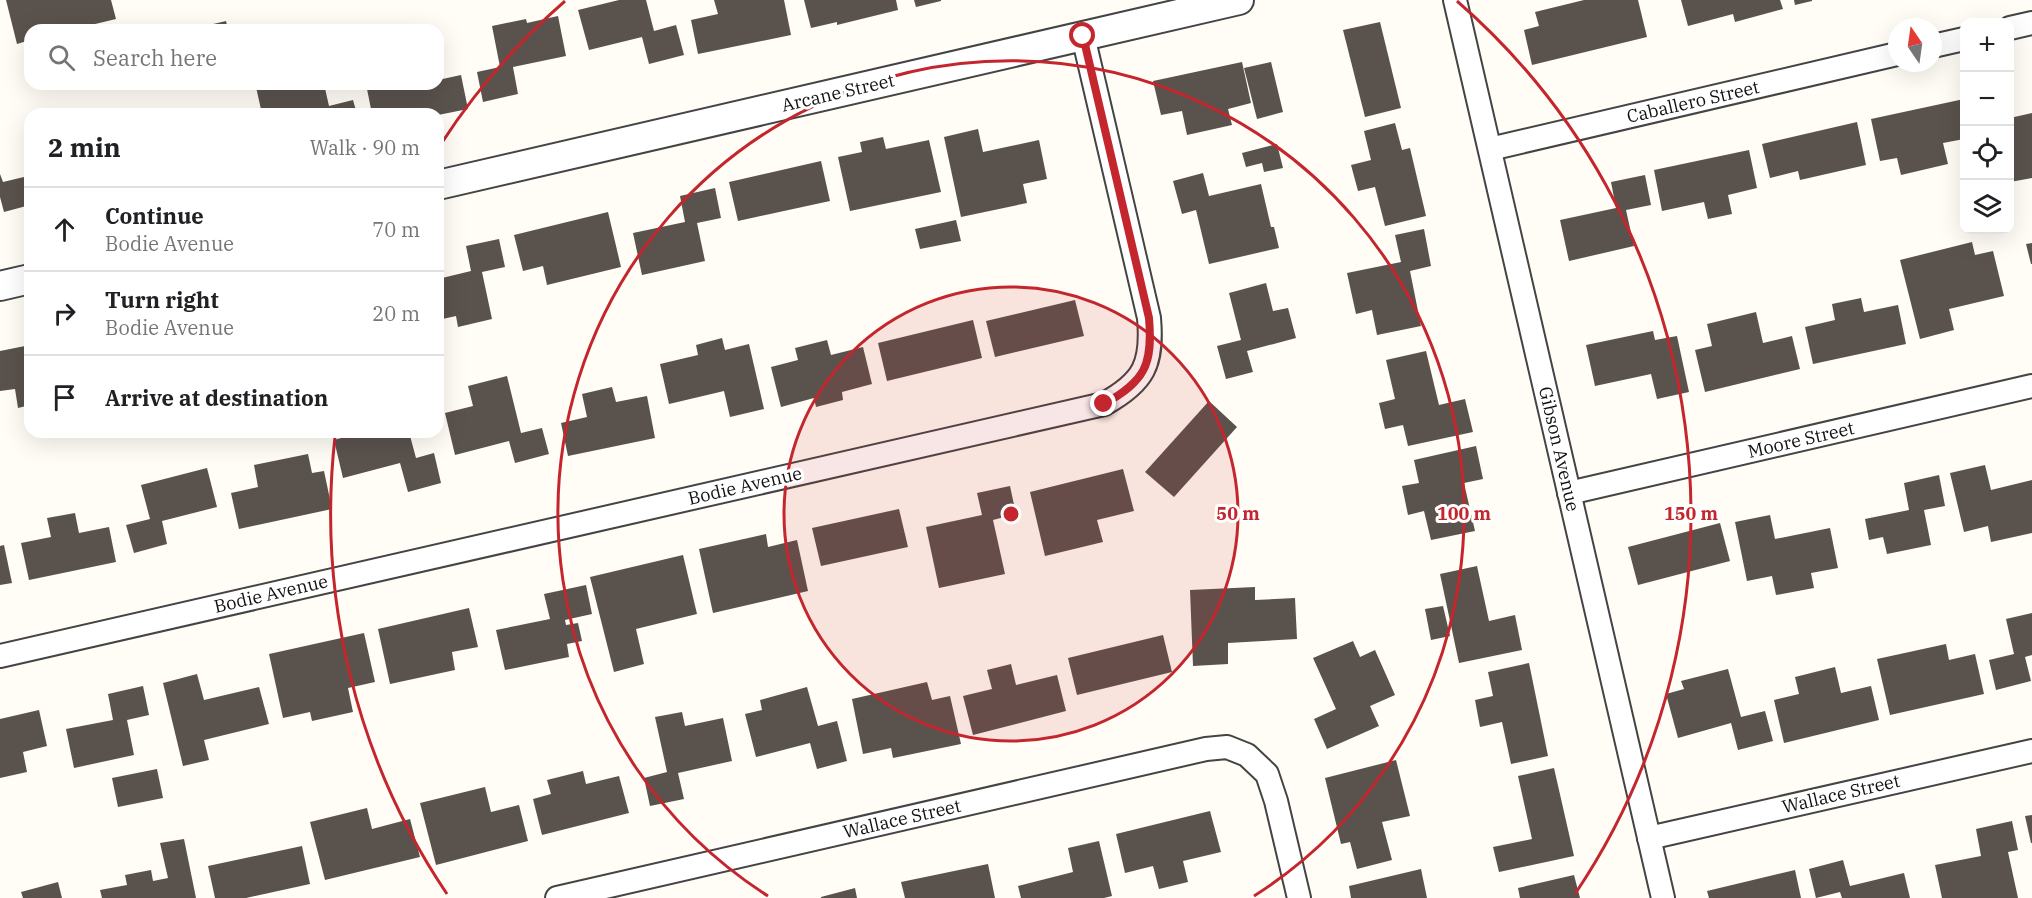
<!DOCTYPE html>
<meta charset="utf-8">
<style>
body{margin:0;font-family:"IBM Plex Serif",serif;background:#f2f2f2;color:#202124}
.controls{position:absolute;right:18px;top:18px;display:grid;overflow:hidden;border-radius:12px;box-shadow:0 6px 24px #0002}
.controls button{width:54px;height:54px;display:grid;place-items:center;padding:0;border:0;border-bottom:2px solid #e0e0e0;background:#fff;color:#202124;font:30px sans-serif}
.compass{position:absolute;left:1888px;top:18px;width:54px;height:54px;border-radius:50%;background:#fff;box-shadow:0 6px 24px #0002;rotate:347deg}
.stop{position:absolute;width:18px;height:18px;margin:-14px;border:4px solid #c4262e;border-radius:50%;background:#fff}
.stop.end{background:#c4262e;border-color:#fff;box-shadow:0 2px 6px #0008}
.list{margin:0;padding:0;list-style:none}
h2{display:flex;justify-content:space-between;align-items:center;height:78px;margin:0;padding:0 24px;font-size:26px}
h2 small{font-size:20px;font-weight:400;color:#757577}
.list li{display:grid;grid-template-columns:39px 1fr auto;gap:18px;align-items:center;box-sizing:border-box;height:84px;padding:0 24px;border-top:2px solid #e0e0e0}
.list b{display:block;font-size:22px;white-space:nowrap}
.list p{margin:0;font-size:20px;white-space:nowrap;color:#757577}
.list em{font-size:20px;font-style:normal;color:#757577}
.icon{flex:none;width:33px;height:33px;fill:none;stroke:currentColor;stroke-width:2;stroke-linecap:round;stroke-linejoin:round}
.map{position:relative;flex:none;width:2032px;height:898px;overflow:hidden}
.search{position:absolute;background:#fff;box-shadow:0 6px 24px #0002;left:24px;top:24px;width:420px;height:66px;display:flex;align-items:center;gap:15px;box-sizing:border-box;padding:0 21px;border-radius:18px;color:#757577;font-size:22px}
.panel{position:absolute;background:#fff;box-shadow:0 6px 24px #0002;left:24px;top:108px;width:420px;height:330px;border-radius:18px}
.map>svg:first-child{display:block}
</style>
<div class="map">
<svg width="2032" height="898" viewBox="0 0 2032 898">
<rect width="100%" height="100%" fill="#fffdf5"/>
<g fill="#5a524d">
<polygon points="6,0 111,0 116,19 70,30 30,30 30,40 17,44"/>
<polygon points="619,0 646,0 654,31 676,25 684,55 649,64 642,37 589,50 578,10"/>
<polygon points="714,0 784,0 791,35 698,54 691,20 718,14"/>
<polygon points="804,0 896,0 898,10 837,25 837,22 811,28"/>
<polygon points="914,0 941,0 941,1 916,7"/>
<polygon points="1584,0 1638,0 1647,37 1532,65 1524,30 1539,26 1535,12"/>
<polygon points="1681,0 1780,0 1783,9 1735,22 1733,14 1688,26"/>
<polygon points="1794,0 1812,0 1812,1 1795,5"/>
<polygon points="558,16 566,56 513,67 518,94 483,102 477,72 500,67 492,26 526,19 527,23"/>
<polygon points="226,21 228,30 210,30 209,25"/>
<polygon points="1380,22 1401,108 1365,117 1343,30"/>
<polygon points="1242,62 1251,103 1228,109 1232,125 1187,135 1182,111 1161,115 1153,81"/>
<polygon points="1271,62 1283,112 1257,119 1244,68"/>
<polygon points="461,75 468,109 438,115 372,114 367,89 393,84 438,84 438,80"/>
<polygon points="268,84 324,84 329,106 353,100 357,114 320,114 319,112 309,114 262,114 256,87"/>
<polygon points="1964,99 1964,139 1943,143 1948,164 1901,175 1897,158 1880,161 1871,119"/>
<polygon points="2032,113 2032,178 2010,182 2010,118"/>
<polygon points="1857,122 1866,165 1800,180 1798,171 1770,178 1762,144"/>
<polygon points="1395,123 1402,150 1410,148 1426,216 1385,226 1375,187 1358,191 1351,165 1371,160 1364,131"/>
<polygon points="978,129 983,152 1039,140 1047,179 1023,184 1027,203 961,217 944,137"/>
<polygon points="883,137 886,149 929,140 941,192 850,211 838,157 862,152 860,142"/>
<polygon points="1277,144 1283,168 1264,172 1262,163 1246,167 1242,153"/>
<polygon points="1749,150 1757,188 1728,195 1732,214 1708,219 1704,202 1662,211 1654,170"/>
<polygon points="821,161 830,201 738,221 729,182"/>
<polygon points="1203,173 1209,196 1261,184 1271,227 1274,227 1279,248 1209,264 1196,210 1182,214 1173,181"/>
<polygon points="0,174 3,182 28,176 30,205 4,212 0,197"/>
<polygon points="1645,175 1651,205 1626,210 1634,246 1569,261 1560,220 1616,208 1611,182"/>
<polygon points="715,188 721,218 697,223 705,261 642,275 633,233 685,222 680,196"/>
<polygon points="608,212 621,267 547,285 543,266 523,271 514,235"/>
<polygon points="956,220 961,241 920,249 915,229"/>
<polygon points="1424,229 1431,266 1410,271 1421,326 1377,335 1372,310 1356,314 1347,273 1401,262 1395,235"/>
<polygon points="499,239 505,267 482,272 492,319 458,327 456,316 438,320 438,279 471,271 466,246"/>
<polygon points="1972,242 1975,255 1993,251 2004,296 1949,309 1954,330 1920,339 1900,260"/>
<polygon points="2032,243 2032,264 2031,264 2026,244"/>
<polygon points="1266,283 1273,311 1288,308 1296,338 1247,351 1253,372 1226,379 1217,346 1241,340 1229,293"/>
<polygon points="1861,298 1864,312 1898,305 1906,344 1813,364 1805,327 1835,320 1832,304"/>
<polygon points="1075,300 1084,336 995,357 986,321"/>
<polygon points="1756,312 1763,343 1792,336 1800,369 1705,392 1695,350 1712,346 1707,324"/>
<polygon points="973,320 982,358 887,381 878,343"/>
<polygon points="1653,331 1655,340 1677,336 1689,392 1657,399 1651,374 1595,386 1586,345"/>
<polygon points="722,338 725,350 749,344 764,409 730,417 724,391 669,404 660,364 698,355 696,345"/>
<polygon points="827,340 831,355 863,347 872,384 842,392 843,400 816,407 814,398 781,407 771,367 798,360 795,348"/>
<polygon points="30,345 30,405 18,408 15,389 0,391 0,351"/>
<polygon points="1426,351 1439,405 1465,399 1473,432 1408,446 1403,425 1385,429 1379,403 1395,399 1386,360"/>
<polygon points="507,376 521,433 542,428 549,454 515,463 509,441 455,455 445,413 473,406 468,386"/>
<polygon points="612,387 616,402 647,396 655,438 568,456 561,423 587,417 582,394"/>
<polygon points="1209,401 1237,427 1174,497 1145,472"/>
<polygon points="362,432 409,432 416,458 434,453 441,483 408,492 400,463 343,478 334,440"/>
<polygon points="1476,446 1483,479 1464,483 1475,531 1431,540 1424,511 1408,515 1402,486 1419,483 1414,460"/>
<polygon points="308,454 312,473 324,471 332,509 239,529 231,493 258,487 254,465"/>
<polygon points="1985,465 1991,490 2032,480 2032,533 1991,542 1988,526 1964,532 1950,473"/>
<polygon points="207,468 217,507 162,521 167,544 134,553 126,525 150,519 141,485"/>
<polygon points="1123,469 1134,511 1097,520 1103,542 1045,556 1030,492"/>
<polygon points="1939,475 1945,506 1924,510 1931,545 1887,554 1883,537 1869,540 1865,519 1909,510 1904,483"/>
<polygon points="1010,486 1016,514 993,520 1005,574 939,588 926,527 982,515 977,493"/>
<polygon points="899,509 908,547 821,566 812,528"/>
<polygon points="75,513 79,533 109,527 116,562 29,580 21,543 51,537 47,518"/>
<polygon points="1770,515 1775,539 1830,528 1838,568 1811,573 1814,588 1776,595 1772,576 1747,581 1735,522"/>
<polygon points="1720,523 1730,561 1638,585 1628,547"/>
<polygon points="766,534 768,547 797,540 808,591 713,613 699,549"/>
<polygon points="4,545 12,583 0,585 0,546"/>
<polygon points="683,555 697,614 636,629 644,664 614,672 590,577"/>
<polygon points="1477,566 1489,621 1515,615 1522,650 1459,663 1440,574"/>
<polygon points="586,585 592,614 565,620 566,625 578,623 582,641 567,644 569,657 505,670 496,630 550,619 544,594"/>
<polygon points="1255,587 1255,600 1295,598 1297,639 1228,643 1228,664 1193,666 1190,590"/>
<polygon points="1443,606 1450,636 1431,640 1425,609"/>
<polygon points="469,608 478,647 452,652 455,670 390,684 378,629"/>
<polygon points="2032,613 2032,655 2025,657 2031,681 1996,690 1989,660 2014,654 2006,619"/>
<polygon points="364,633 375,682 348,688 353,712 312,721 310,712 283,718 269,654"/>
<polygon points="1163,635 1172,672 1077,695 1068,658"/>
<polygon points="1353,641 1360,657 1375,650 1395,695 1370,706 1379,726 1327,749 1314,719 1336,709 1313,658"/>
<polygon points="1946,644 1949,660 1975,654 1984,694 1890,715 1877,659"/>
<polygon points="1529,663 1548,756 1511,764 1502,722 1480,727 1475,700 1493,696 1488,672"/>
<polygon points="1011,664 1016,685 1057,675 1066,711 973,735 963,696 992,689 987,670"/>
<polygon points="1835,667 1841,693 1871,686 1879,720 1784,743 1774,700 1799,694 1795,677"/>
<polygon points="1728,669 1741,717 1765,711 1773,741 1738,750 1731,723 1678,738 1666,694 1684,689 1681,681"/>
<polygon points="197,674 204,700 259,687 269,724 204,740 209,760 183,766 163,683"/>
<polygon points="927,682 932,700 950,696 961,744 893,758 891,748 863,754 852,699"/>
<polygon points="143,686 149,715 127,720 134,755 74,768 66,729 113,720 108,694"/>
<polygon points="807,687 818,726 837,721 847,761 817,769 810,743 756,757 745,714 762,710 760,700"/>
<polygon points="39,710 47,746 23,752 27,772 0,778 0,719"/>
<polygon points="682,712 685,726 723,718 732,761 678,773 684,799 650,806 644,778 667,772 655,717"/>
<polygon points="1396,760 1410,816 1382,822 1392,860 1357,869 1350,842 1341,844 1325,778"/>
<polygon points="1554,768 1574,856 1499,872 1493,847 1532,839 1518,776"/>
<polygon points="157,769 163,798 118,807 112,778"/>
<polygon points="583,771 586,784 619,776 629,813 542,835 533,799 551,794 547,780"/>
<polygon points="485,787 491,812 519,805 528,841 436,865 420,803"/>
<polygon points="367,808 372,829 410,819 420,857 325,880 310,822"/>
<polygon points="1210,811 1221,852 1183,861 1188,882 1159,889 1153,866 1125,873 1116,834"/>
<polygon points="2032,815 2032,843 2031,843 2025,816"/>
<polygon points="2012,821 2018,850 2008,852 2018,898 1942,898 1935,865 1981,856 1976,829"/>
<polygon points="184,839 196,898 102,898 100,890 127,885 125,875 151,870 153,881 168,878 160,843"/>
<polygon points="1099,841 1112,896 1104,898 1021,898 1018,886 1073,872 1068,848"/>
<polygon points="302,846 310,884 246,898 215,898 208,866"/>
<polygon points="1843,860 1850,886 1904,873 1910,898 1842,898 1840,892 1816,898 1809,869"/>
<polygon points="988,864 995,898 905,898 901,882"/>
<polygon points="1421,869 1427,898 1351,898 1349,886"/>
<polygon points="1795,870 1801,898 1709,898 1707,891"/>
<polygon points="1574,875 1580,898 1520,898 1518,888"/>
<polygon points="58,882 62,898 23,898 21,892"/>
<polygon points="855,888 857,898 821,898 821,897"/>
</g>
<g fill="none" stroke-linecap="round" stroke-linejoin="round">
<g stroke="#444" stroke-width="26">
<g id="minor">
<polyline points="1455,0 1663,898"/>
<polyline points="2010,28 2032,23"/>
<polyline points="1933,46 1964,39"/>
<polyline points="1490,149 1897,54"/>
<polyline points="1569,493 2032,386"/>
<path d="M 0,656 L 1104,404 C 1144,382 1153,364 1149,318 L 1083,36"/>
<polyline points="1649,838 2032,751"/>
<polyline points="557,898 1206,749 1227,747 1247,755 1267,774 1276,801 1299,898"/>
</g>
</g>
<g stroke="#444" stroke-width="32">
<g id="tertiary">
<polyline points="438,185 1239,0"/>
<polyline points="0,286 30,279"/>
</g>
</g>
<use href="#minor" stroke="#fff" stroke-width="22"/>
<use href="#tertiary" stroke="#fff" stroke-width="28"/>
</g>
<g fill="none" stroke-linecap="round" stroke-linejoin="round">
<path stroke="#c4262e" stroke-width="8" d="M 1083,36 L 1149,318 C 1153,365 1145,381 1104,404"/>
</g>
<circle cx="1011" cy="514" r="227" fill="#c4262e" fill-opacity=".12"/>
<g fill="none" stroke="#c4262e" stroke-width="3">
<circle cx="1011" cy="514" r="227"/>
<path d="M768 896A453 453 0 1 1 1254 896"/>
<path d="M447 894A680 680 0 0 1 335 437M441 144A680 680 0 0 1 565 1M1457 1A680 680 0 0 1 1575 894"/>
</g>
<g text-anchor="middle" stroke-width="6" stroke-linejoin="round" paint-order="stroke">
<g font-size="18" fill="#111" stroke="#fff">
<text transform="translate(838 93) rotate(-13)" y="6">Arcane Street</text>
<text transform="translate(1693 102) rotate(-13)" y="6">Caballero Street</text>
<text transform="translate(1801 440) rotate(-13)" y="6">Moore Street</text>
<text transform="translate(1559 449) rotate(77)" y="6">Gibson Avenue</text>
<text transform="translate(745 486) rotate(-13)" y="6">Bodie Avenue</text>
<text transform="translate(271 594) rotate(-13)" y="6">Bodie Avenue</text>
<text transform="translate(1841 794) rotate(-13)" y="6">Wallace Street</text>
<text transform="translate(902 819) rotate(-13)" y="6">Wallace Street</text>
</g>
</g>
<circle cx="1011" cy="514" r="9" fill="#c4262e" stroke="#fff" stroke-width="3"/>
<g font-size="18" text-anchor="middle" font-weight="bold" fill="#c4262e" stroke="#fff" stroke-width="6" stroke-linejoin="round" paint-order="stroke">
<text x="1238" y="520">50 m</text>
<text x="1464" y="520">100 m</text>
<text x="1691" y="520">150 m</text>
</g>
</svg>
<div class="controls">
<button>+</button>
<button>−</button>
<button><svg class="icon" aria-label="locate" viewBox="0 0 24 24"><circle cx="12" cy="12" r="6"/><path d="M12 2v4M12 18v4M2 12h4M18 12h4"/></svg></button>
<button><svg class="icon" aria-label="layers" viewBox="0 0 24 24"><path d="M12 4l9 5-9 5-9-5zM3 14l9 5 9-5"/></svg></button>
</div>
<svg class="compass" viewBox="-18 -18 36 36"><path d="M0-13l5 13h-10z" fill="#e53935"/><path d="M0 13l5-13h-10z" fill="#757577"/></svg>
<div class="stop" style="left:1083px;top:36px"></div>
<div class="stop end" style="left:1104px;top:404px"></div>
<div class="search"><svg class="icon" aria-label="search" viewBox="0 0 24 24"><circle cx="10" cy="10" r="6"/><path d="M15 15l6 6"/></svg>Search here</div>
<section class="panel">
<h2>2 min<small>Walk · 90 m</small></h2>
<ul class="list">
<li><svg class="icon" aria-label="ahead" viewBox="0 0 24 24"><path d="M12 20V5M6 11l6-6 6 6"/></svg><div><b>Continue</b><p>Bodie Avenue</p></div><em>70 m</em></li>
<li><svg class="icon" aria-label="right" viewBox="0 0 24 24"><path d="M7 20v-9h11M14 6l5 5-5 5"/></svg><div><b>Turn right</b><p>Bodie Avenue</p></div><em>20 m</em></li>
<li><svg class="icon" aria-label="arrive" viewBox="0 0 24 24"><path d="M6 21V4h12l-3 4 3 4H6"/></svg><div><b>Arrive at destination</b></div></li>
</ul>
</section>
</div>
